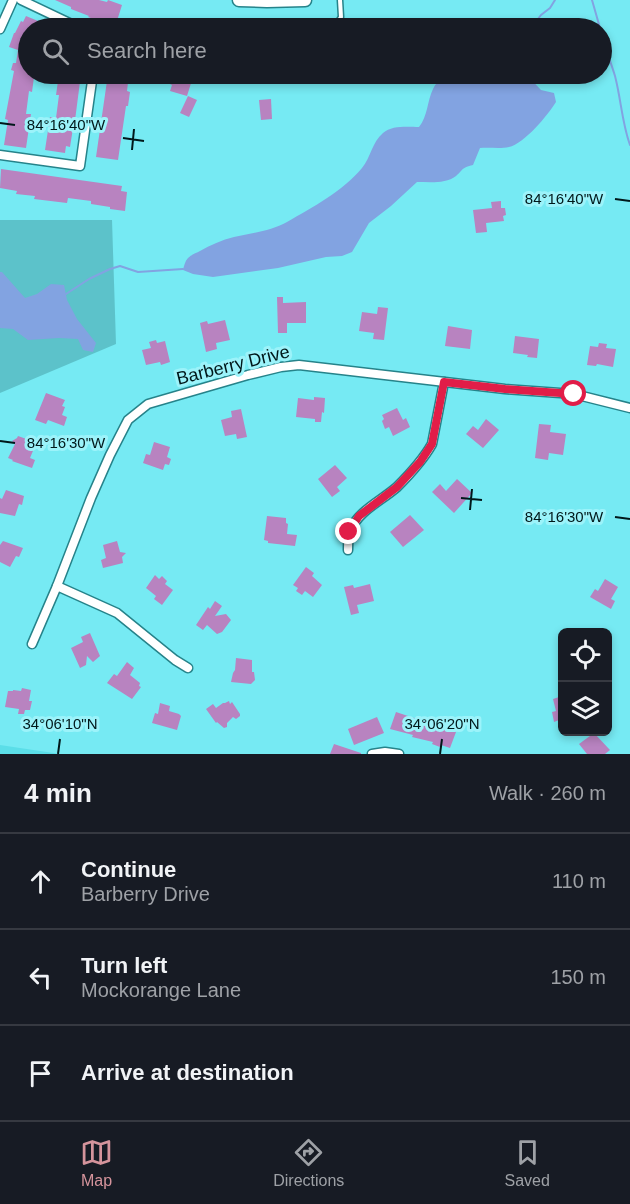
<!DOCTYPE html>
<meta charset="utf-8">
<style>
body{margin:0;font-family:Helvetica,sans-serif;background:#242831;color:#f1f3f6}
.controls{position:absolute;right:18px;bottom:18px;display:grid;overflow:hidden;border-radius:9px;box-shadow:0 3px 9px #0003}
.controls button{width:54px;height:54px;display:grid;place-items:center;padding:0;border:0;border-bottom:2px solid #363941;background:#171b24;color:#f1f3f6;font:30px sans-serif}
.stop{position:absolute;width:18px;height:18px;margin:-14px;border:4px solid #e11d48;border-radius:50%;background:#fff}
.stop.end{background:#e11d48;border-color:#fff;box-shadow:0 2px 6px #0008}
.list{margin:0;padding:0;list-style:none}
h2{display:flex;justify-content:space-between;align-items:center;height:78px;margin:0;padding:0 24px;font-size:26px}
h2 small{font-size:20px;font-weight:400;color:#9ea1a6}
.list li{display:grid;grid-template-columns:39px 1fr auto;gap:18px;align-items:center;box-sizing:border-box;height:96px;padding:0 24px;border-top:2px solid #363941}
.list b{display:block;font-size:22px;white-space:nowrap}
.list p{margin:0;font-size:20px;white-space:nowrap;color:#9ea1a6}
.list em{font-size:20px;font-style:normal;color:#9ea1a6}
.icon{flex:none;width:33px;height:33px;fill:none;stroke:currentColor;stroke-width:2;stroke-linecap:round;stroke-linejoin:round}
.map{position:relative;flex:none;width:630px;height:754px;overflow:hidden}
.search{position:absolute;background:#171b24;box-shadow:0 3px 9px #0003;left:18px;right:18px;top:18px;height:66px;display:flex;align-items:center;gap:15px;box-sizing:border-box;padding:0 21px;border-radius:33px;color:#9ea1a6;font-size:22px}
.sheet{height:366px;background:#171b24}
nav{display:flex;justify-content:space-around;align-items:center;box-sizing:border-box;height:84px;border-top:2px solid #363941;background:#171b24;font-size:16px;color:#9ea1a6}
nav a{display:grid;justify-items:center;gap:3px}
nav .on{color:#d5949c}
.map>svg:first-child{display:block}
</style>
<div class="map">
<svg width="630" height="754" viewBox="0 0 630 754">
<rect width="100%" height="100%" fill="#76eaf3"/>
<polygon fill="#5bdee8" points="0,745 60,754 0,754"/>
<polygon fill="#5cc2ca" points="0,220 112,220 116,344 0,393"/>
<g fill="#82a3e1">
<path d="M 461,74 L 526,74 L 541,90 L 554,93 L 556,102 C 548,115 524,144 509,147 C 500,149 489,147 480,148 L 473,165 C 461,168 464,169 456,176 C 446,184 430,182 417,182 L 391,206 L 369,223 L 352,252 L 342,256 L 326,257 L 278,268 L 213,277 L 193,274 L 183,270 C 184,266 185,261 188,258 C 191,255 196,253 200,251 C 210,245 222,240 234,237 C 252,233 271,231 287,222 C 313,207 343,191 362,168 C 371,157 372,142 383,133 C 392,125 408,127 419,127 C 428,116 427,101 433,89 C 435,84 439,81 442,77 L 460,75 Z"/>
<polygon points="0,272 2,272 25,298 37,294 51,284 64,285 67,300 77,319 96,343 93,352 83,350 78,339 59,338 28,340 13,329 0,328"/>
</g>
<g fill="none" stroke-linecap="round" stroke-linejoin="round">
<g stroke="#82a3e1" stroke-width="2">
<polyline points="592,0 600,28"/>
<polyline points="531,28 541,15 550,8 555,0"/>
<path d="M 602,35 C 605,49 611,62 615,76 C 621,99 622,123 630,145"/>
<polyline points="66,294 89,279 110,269 120,266 138,272 183,269"/>
</g>
</g>
<g fill="#b883c0">
<polygon points="55,0 99,0 107,2 108,0 122,5 116,24 108,22 108,24 88,17 89,16 71,9 71,7"/>
<polygon points="26,16 55,28 28,28 28,74 34,74 34,77 32,92 29,91 26,114 31,114 26,148 4,145 8,120 5,119 14,71 11,70 13,63 16,63 18,50 9,47 14,33 15,33 21,21 23,22"/>
<polygon points="59,74 81,74 74,128 73,128 70,147 66,146 65,153 45,150 50,117 56,118 59,95 56,95"/>
<polygon points="108,74 129,74 127,91 130,92 128,106 126,106 118,160 96,157"/>
<polygon points="174,74 192,80 187,96 170,91 172,85 170,84"/>
<polygon points="188,96 197,100 189,117 180,113"/>
<polygon points="271,99 272,119 261,120 259,100"/>
<polygon points="1,169 122,186 121,191 127,192 125,211 110,209 110,207 91,204 91,201 68,198 67,203 34,199 35,196 16,194 17,191 0,188"/>
<polygon points="501,201 501,208 505,208 506,215 503,216 504,221 486,223 487,232 476,233 473,210 492,208 491,202"/>
<polygon points="277,297 283,297 283,303 306,302 306,323 287,323 287,333 278,333"/>
<polygon points="378,307 388,308 384,340 373,339 374,333 359,331 362,312 377,314"/>
<polygon points="225,320 230,340 216,343 217,349 206,352 200,323 207,321 208,324"/>
<polygon points="448,326 472,330 470,349 445,346"/>
<polygon points="515,336 539,339 537,358 527,357 528,355 513,353"/>
<polygon points="156,340 157,343 165,341 170,362 161,365 160,362 146,365 142,350 151,348 149,342"/>
<polygon points="599,343 607,344 606,348 616,349 613,367 597,364 596,366 587,365 590,346 598,347"/>
<polygon points="46,393 65,400 62,406 65,407 62,415 67,417 64,426 48,420 46,424 35,420"/>
<polygon points="314,397 325,398 324,413 322,412 321,422 315,422 315,419 296,417 298,398 314,400"/>
<polygon points="397,408 403,420 406,418 410,427 393,436 389,427 385,429 382,421 384,419 382,415"/>
<polygon points="241,409 247,437 237,439 236,434 225,436 221,420 232,417 231,411"/>
<polygon points="486,419 499,430 483,448 466,434 473,426 478,430"/>
<polygon points="539,424 551,425 550,432 566,434 563,455 549,453 548,460 535,458"/>
<polygon points="18,436 32,441 35,446 30,458 35,460 32,468 12,461 13,460 8,458 15,444 12,441 17,438"/>
<polygon points="154,442 170,447 167,457 171,459 169,465 165,464 163,470 143,463 146,454 150,455"/>
<polygon points="335,465 347,478 337,487 340,491 332,497 318,479"/>
<polygon points="457,479 472,493 454,513 432,492 440,484 446,491"/>
<polygon points="6,490 24,496 22,505 19,504 15,516 0,513 0,498 2,499"/>
<polygon points="410,515 424,530 403,547 390,532"/>
<polygon points="267,516 286,518 286,523 288,524 287,534 297,535 295,546 268,543 268,541 264,540"/>
<polygon points="3,541 23,548 19,557 16,556 10,567 0,562 0,545"/>
<polygon points="117,541 120,552 126,553 122,557 123,563 103,568 101,560 106,558 103,545"/>
<polygon points="306,567 314,573 312,576 322,585 313,597 305,591 302,595 296,591 298,588 293,585"/>
<polygon points="155,575 159,579 162,576 167,581 165,584 173,590 162,605 154,599 156,596 146,588"/>
<polygon points="605,579 618,587 611,599 615,601 611,609 590,597 595,589 598,591"/>
<polygon points="370,584 374,601 357,605 359,613 351,615 344,587 353,585 354,588"/>
<polygon points="215,601 222,606 215,616 226,614 231,620 222,632 217,634 207,625 203,630 196,625 208,607 210,609"/>
<polygon points="90,633 100,656 93,662 87,656 86,665 80,668 71,648 83,642 81,637"/>
<polygon points="236,658 252,660 252,672 254,672 255,680 251,684 231,682 233,673 235,670"/>
<polygon points="127,662 134,668 130,675 140,683 139,686 141,687 132,699 107,683 114,674 117,676"/>
<polygon points="22,688 31,690 29,701 32,701 30,710 25,710 24,714 18,714 19,709 5,707 8,691 13,691 13,690 21,691"/>
<polygon points="562,696 562,726 560,726 559,720 554,722 552,712 556,711 553,699"/>
<polygon points="229,701 230,704 232,702 240,714 240,716 236,719 233,717 227,723 227,727 224,728 217,722 216,723 206,709 213,704 216,708 223,703 225,703"/>
<polygon points="160,703 170,706 169,711 179,714 181,716 177,730 152,723 155,713 158,714"/>
<polygon points="396,712 456,732 450,748 441,745 440,747 432,744 433,742 412,737 413,735 390,729"/>
<polygon points="377,717 384,733 354,745 348,729"/>
<polygon points="594,733 610,750 605,754 587,754 579,744"/>
<polygon points="334,744 361,753 361,754 330,754"/>
</g>
<g fill="none" stroke-linecap="round" stroke-linejoin="round">
<g stroke="#26838a" stroke-width="7">
<polyline id="lane" points="334,28 341,17 340,0"/>
</g>
<g stroke="#26838a" stroke-width="11">
<g id="street">
<polyline points="21,0 80,28"/>
<polyline points="0,29 13,0"/>
<polyline points="0,155 80,166 93,74"/>
<path d="M 348,550 C 348,544 348,537 350,531 C 358,511 381,501 397,487 C 410,474 423,460 432,444 L 444,382"/>
<polyline points="57,586 117,613 175,660 188,668"/>
<polyline points="32,644 57,586 91,498 110,455 128,420 148,404 248,375 281,367 299,365 505,389 574,394 630,408"/>
<polyline points="372,754 385,752 399,754"/>
</g>
</g>
<g stroke="#26838a" stroke-width="15">
<polyline id="secondary" points="239,0 267,1 305,0"/>
</g>
<use href="#lane" stroke="#fff" stroke-width="4"/>
<use href="#street" stroke="#fff" stroke-width="8"/>
<use href="#secondary" stroke="#fff" stroke-width="12"/>
</g>
<g fill="none" stroke-linecap="round" stroke-linejoin="round">
<polyline stroke="#e11d48" stroke-width="8" points="349,532 359,516 397,487 420,462 432,444 444,382 505,389 574,394"/>
</g>
<path fill="none" stroke="#00181a" stroke-width="2" d="M 0,123 L 15,125M 123,138 L 144,141M 132,150 L 134,129M 615,199 L 630,201M 0,441 L 15,443M 461,498 L 482,500M 470,510 L 472,489M 615,517 L 630,519M 58,754 L 60,739M 440,754 L 442,739"/>
<g text-anchor="middle" stroke-width="6" stroke-linejoin="round" paint-order="stroke">
<g font-size="18" fill="#00181a" stroke="#9cf3fa">
<text transform="translate(233 365) rotate(-14)" y="6">Barberry Drive</text>
</g>
</g>
<g font-size="15" text-anchor="middle" fill="#00181a" stroke="#9cf3fa" stroke-width="6" stroke-linejoin="round" paint-order="stroke">
<text x="66" y="130">84°16'40"W</text>
<text x="564" y="204">84°16'40"W</text>
<text x="66" y="448">84°16'30"W</text>
<text x="564" y="522">84°16'30"W</text>
<text x="60" y="729">34°06'10"N</text>
<text x="442" y="729">34°06'20"N</text>
</g>
</svg>
<div class="controls">
<button><svg class="icon" aria-label="locate" viewBox="0 0 24 24"><circle cx="12" cy="12" r="6"/><path d="M12 2v4M12 18v4M2 12h4M18 12h4"/></svg></button>
<button><svg class="icon" aria-label="layers" viewBox="0 0 24 24"><path d="M12 4l9 5-9 5-9-5zM3 14l9 5 9-5"/></svg></button>
</div>
<div class="stop" style="left:574px;top:394px"></div>
<div class="stop end" style="left:349px;top:532px"></div>
<div class="search"><svg class="icon" aria-label="search" viewBox="0 0 24 24"><circle cx="10" cy="10" r="6"/><path d="M15 15l6 6"/></svg>Search here</div>
</div>
<section class="sheet">
<h2>4 min<small>Walk · 260 m</small></h2>
<ul class="list">
<li><svg class="icon" aria-label="ahead" viewBox="0 0 24 24"><path d="M12 20V5M6 11l6-6 6 6"/></svg><div><b>Continue</b><p>Barberry Drive</p></div><em>110 m</em></li>
<li><svg class="icon" aria-label="left" viewBox="0 0 24 24"><path d="M17 20v-9H6M10 6l-5 5 5 5"/></svg><div><b>Turn left</b><p>Mockorange Lane</p></div><em>150 m</em></li>
<li><svg class="icon" aria-label="arrive" viewBox="0 0 24 24"><path d="M6 21V4h12l-3 4 3 4H6"/></svg><div><b>Arrive at destination</b></div></li>
</ul>
</section>
<nav>
<a class="on"><svg class="icon" aria-label="map" viewBox="0 0 24 24"><path d="M3 6l6-2 6 2 6-2v14l-6 2-6-2-6 2zM9 4v14M15 6v14"/></svg>Map</a>
<a><svg class="icon" aria-label="directions" viewBox="0 0 24 24"><path d="M12 3l9 9-9 9-9-9zM9 14v-3h6M13 9l2 2-2 2"/></svg>Directions</a>
<a><svg class="icon" aria-label="saved" viewBox="0 0 24 24"><path d="M7 4h10v16l-5-4-5 4z"/></svg>Saved</a>
</nav>
